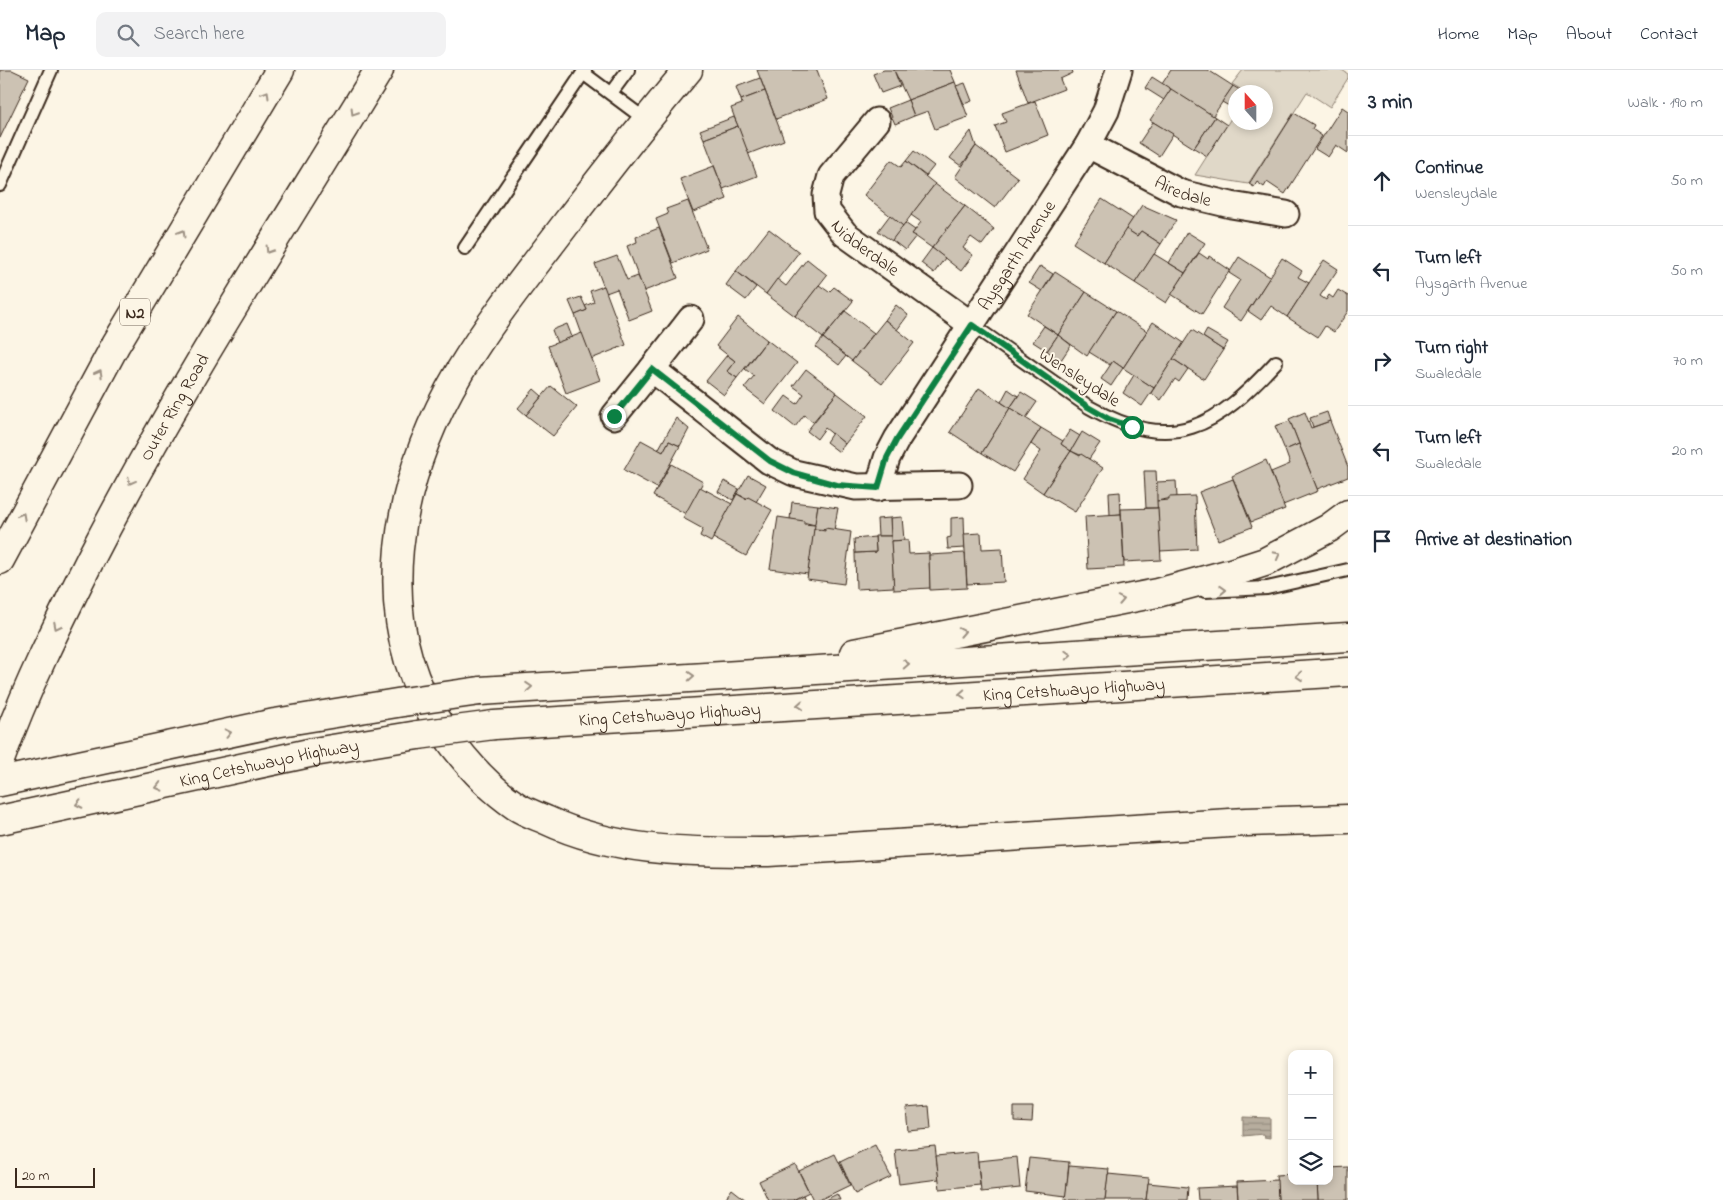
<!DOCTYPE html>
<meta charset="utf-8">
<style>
body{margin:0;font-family:"Indie Flower",sans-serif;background:#f2f2f3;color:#1f2937}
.controls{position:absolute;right:15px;bottom:15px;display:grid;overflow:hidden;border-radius:10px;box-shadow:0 2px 8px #0003}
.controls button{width:45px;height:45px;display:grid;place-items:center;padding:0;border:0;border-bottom:1px solid #e0e1e3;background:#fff;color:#1f2937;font:25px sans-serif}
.compass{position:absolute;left:1228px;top:15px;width:45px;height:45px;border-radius:50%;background:#fff;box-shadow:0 2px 8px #0003;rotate:339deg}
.scale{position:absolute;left:15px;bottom:12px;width:80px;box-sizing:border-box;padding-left:5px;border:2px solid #3b2a1e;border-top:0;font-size:14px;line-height:18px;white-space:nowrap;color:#3b2a1e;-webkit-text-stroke:4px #fcf5e5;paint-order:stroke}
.stop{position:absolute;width:15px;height:15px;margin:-11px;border:4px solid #0b8043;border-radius:50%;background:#fff}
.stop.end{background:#0b8043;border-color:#fff;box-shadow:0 1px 5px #0008}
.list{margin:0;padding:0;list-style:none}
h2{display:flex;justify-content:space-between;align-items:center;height:65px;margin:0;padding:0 20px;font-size:21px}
h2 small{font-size:16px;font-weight:400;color:#747a83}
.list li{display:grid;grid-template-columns:32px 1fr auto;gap:15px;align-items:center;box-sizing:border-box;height:90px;padding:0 20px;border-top:1px solid #e0e1e3}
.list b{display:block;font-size:19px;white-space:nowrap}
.list p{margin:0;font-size:16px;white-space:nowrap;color:#747a83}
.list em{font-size:16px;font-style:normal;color:#747a83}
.icon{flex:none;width:28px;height:28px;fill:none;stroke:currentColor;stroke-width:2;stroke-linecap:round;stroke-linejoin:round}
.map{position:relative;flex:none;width:1348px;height:1130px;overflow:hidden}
header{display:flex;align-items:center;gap:30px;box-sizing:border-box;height:70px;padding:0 25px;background:#fff;border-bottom:1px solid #e0e1e3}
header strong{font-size:24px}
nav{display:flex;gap:28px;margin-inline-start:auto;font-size:18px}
.search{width:350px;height:45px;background:#f2f2f3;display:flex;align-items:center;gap:12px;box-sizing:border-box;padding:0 18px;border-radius:10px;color:#747a83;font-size:19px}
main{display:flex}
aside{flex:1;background:#fff}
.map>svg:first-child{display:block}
</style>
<header>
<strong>Map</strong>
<div class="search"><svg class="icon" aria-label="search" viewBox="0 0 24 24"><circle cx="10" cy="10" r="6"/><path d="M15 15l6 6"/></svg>Search here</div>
<nav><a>Home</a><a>Map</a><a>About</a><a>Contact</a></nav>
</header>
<main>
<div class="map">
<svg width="1348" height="1130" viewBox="0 0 1348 1130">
<defs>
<pattern id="water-rules" width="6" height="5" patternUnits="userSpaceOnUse" patternTransform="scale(1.25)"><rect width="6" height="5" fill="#b7ad9e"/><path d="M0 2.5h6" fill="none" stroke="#968d80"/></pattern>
</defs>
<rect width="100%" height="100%" fill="#fcf5e5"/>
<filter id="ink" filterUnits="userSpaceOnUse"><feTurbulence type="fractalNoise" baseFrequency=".02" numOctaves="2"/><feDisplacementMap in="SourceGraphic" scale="10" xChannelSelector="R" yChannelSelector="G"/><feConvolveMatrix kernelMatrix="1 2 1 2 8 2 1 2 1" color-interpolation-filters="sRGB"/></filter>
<g filter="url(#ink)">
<polygon fill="#e0d8c8" stroke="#8e8173" points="1243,0 1342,0 1348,4 1348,8 1330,37 1307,22 1248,114 1195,105 1235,42 1236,52 1266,52 1266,22 1245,22 1232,14"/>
<polygon fill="url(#water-rules)" stroke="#85796b" points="1243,1047 1270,1048 1270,1068 1264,1067 1263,1064 1243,1066"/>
<g fill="#ccc2b3" stroke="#3b2a1e">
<polygon points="0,0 12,0 29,8 0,68"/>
<polygon points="757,0 817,0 828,29 776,49"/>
<polygon points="884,0 894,0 900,16 881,23 873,4"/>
<polygon points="894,0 950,0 955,12 908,30"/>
<polygon points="1016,0 1072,0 1073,3 1060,9 1064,19 1028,33"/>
<polygon points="1171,0 1208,0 1233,16 1213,46 1162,14"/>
<polygon points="1152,7 1171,19 1164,30 1145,18"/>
<polygon points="760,8 765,21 741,30 736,17"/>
<polygon points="955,12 968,47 935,59 928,41 914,46 908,30"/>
<polygon points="965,13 972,31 964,34 956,16"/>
<polygon points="1233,16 1243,22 1236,22 1236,40 1222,32"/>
<polygon points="1171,19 1215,47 1194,78 1150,50"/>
<polygon points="765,21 784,70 748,84 731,38 742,34 741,30"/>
<polygon points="908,30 914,46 895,54 888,38"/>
<polygon points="1035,31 1048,65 1005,82 995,56 1006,52 1002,43"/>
<polygon points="1342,37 1348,41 1348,83 1336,75 1328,87 1315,79"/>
<polygon points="1294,43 1314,55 1312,59 1322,66 1285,124 1267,112 1264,117 1257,112 1254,117 1249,114"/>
<polygon points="734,47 738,56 704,69 700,60"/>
<polygon points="1215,47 1227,55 1207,86 1194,78"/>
<polygon points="1153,52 1173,64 1159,86 1139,73"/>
<polygon points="738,56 757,106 723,119 704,69"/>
<polygon points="971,61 976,76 961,96 950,88"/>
<polygon points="976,76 1018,108 995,138 955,107"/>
<polygon points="914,81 934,96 926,106 906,91"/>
<polygon points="891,90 901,97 906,91 935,114 903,156 864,125"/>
<polygon points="714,96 727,129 693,142 680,109"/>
<polygon points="935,114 965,136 932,178 912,164 921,152 911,145"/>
<polygon points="1102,129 1133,149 1104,193 1073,173"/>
<polygon points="688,131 707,179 673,193 656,149 668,144 666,139"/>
<polygon points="1142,135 1176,150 1161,174 1141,161 1137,166 1126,159"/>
<polygon points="965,136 994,159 982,175 971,167 963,178 973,185 961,201 932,178"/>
<polygon points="890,145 903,156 892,171 878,161"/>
<polygon points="905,153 915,160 912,164 916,166 905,180 892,170"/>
<polygon points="659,158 678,208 644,221 627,176 637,172 636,167"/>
<polygon points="769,159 799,182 766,224 736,201"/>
<polygon points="1126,159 1137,166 1141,161 1161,174 1135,213 1104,193"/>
<polygon points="1187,162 1205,173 1185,203 1169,193"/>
<polygon points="932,178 945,188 934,203 921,193"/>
<polygon points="1199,183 1208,189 1209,186 1230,200 1202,244 1171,224"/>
<polygon points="1154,184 1185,203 1166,233 1135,213"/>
<polygon points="617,186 627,210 638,206 652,241 629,250 617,219 606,223 595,194"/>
<polygon points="1239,187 1270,207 1241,251 1222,238 1240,210 1229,203"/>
<polygon points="1282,188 1302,201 1298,207 1309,213 1287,247 1271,236 1261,250 1248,241"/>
<polygon points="807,189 827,205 795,246 766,224 777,209 786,216"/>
<polygon points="1324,190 1338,199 1320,226 1326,230 1329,225 1333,228 1338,220 1348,226 1348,241 1334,262 1325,256 1318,267 1287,247"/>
<polygon points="1040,196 1053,204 1042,221 1029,213"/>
<polygon points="736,201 756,217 746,230 726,215"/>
<polygon points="1055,202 1086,222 1058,265 1027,244"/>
<polygon points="819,215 829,222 834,217 853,231 823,268 795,246"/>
<polygon points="604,216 626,275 591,289 575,245 587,240 585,236 594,232 590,221"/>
<polygon points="1086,222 1116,241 1087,286 1058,265"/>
<polygon points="581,227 587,240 575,245 569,231"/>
<polygon points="896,235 908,245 897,260 885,250"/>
<polygon points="845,241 874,263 852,291 823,268"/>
<polygon points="1116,241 1147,261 1123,298 1113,291 1110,295 1089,282"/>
<polygon points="738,247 767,270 737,308 727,301 735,291 716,276"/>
<polygon points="885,250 914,273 882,314 852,291"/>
<polygon points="1153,252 1184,273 1154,318 1123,298"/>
<polygon points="567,254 572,267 557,273 552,260"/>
<polygon points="1044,256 1058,265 1047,281 1033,272"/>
<polygon points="1192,260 1223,280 1204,309 1173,289"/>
<polygon points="1207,260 1228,272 1223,280 1203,267"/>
<polygon points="582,263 600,310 566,323 548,276"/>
<polygon points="1058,265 1071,275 1061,290 1047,281"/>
<polygon points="823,268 846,286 839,295 816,277"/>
<polygon points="767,270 797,293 765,334 744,318 754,306 745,299"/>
<polygon points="727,285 735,291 727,301 737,308 724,325 706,311"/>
<polygon points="1173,289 1188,299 1179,312 1175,309 1161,330 1151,323"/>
<polygon points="1113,291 1123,298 1111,316 1101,309"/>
<polygon points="806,299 837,323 813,352 804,345 795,357 775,341 786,326 797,334 804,324 793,316"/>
<polygon points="1134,305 1154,318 1142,336 1123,323"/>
<polygon points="551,316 577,337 553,366 526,345"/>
<polygon points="979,318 1010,338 982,383 950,362"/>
<polygon points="534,319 542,326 526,345 518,338"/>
<polygon points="1008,319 1018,326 1010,338 1001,332"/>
<polygon points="1021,322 1037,332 1026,348 1010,338"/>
<polygon points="837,323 867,346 845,374 825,358 817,369 807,361"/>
<polygon points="1010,338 1041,358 1013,402 982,383"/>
<polygon points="1305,342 1311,358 1330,351 1348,397 1348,407 1317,419 1289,349"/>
<polygon points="1327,342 1330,351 1313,357 1310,348"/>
<polygon points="676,348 689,359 680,376 669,371 663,382 658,380"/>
<polygon points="1290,351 1299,374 1285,380 1275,356"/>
<polygon points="1041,358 1063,371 1061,374 1071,381 1043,423 1023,409 1041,381 1031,374"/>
<polygon points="1070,360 1080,366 1071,381 1061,374"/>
<polygon points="1082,362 1100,373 1089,389 1071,381"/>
<polygon points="832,363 845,374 839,382 826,372"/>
<polygon points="641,370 663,382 669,371 680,376 657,418 624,400"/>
<polygon points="1299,374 1318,421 1283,435 1271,402 1290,394 1285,380"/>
<polygon points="1071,381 1080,386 1081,384 1103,398 1075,442 1043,423"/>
<polygon points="1266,390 1285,439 1251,452 1232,406"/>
<polygon points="671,394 703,412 686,444 653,426"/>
<polygon points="1144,401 1156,401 1158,438 1146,438"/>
<polygon points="748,405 766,415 756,432 737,424"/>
<polygon points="1233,409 1252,457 1218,470 1199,422"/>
<polygon points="724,411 739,419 733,430 718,422"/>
<polygon points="1176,411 1177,427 1157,431 1157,412"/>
<polygon points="700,417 732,434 711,472 700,466 703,459 683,448"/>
<polygon points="1120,422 1121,444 1110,445 1109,423"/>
<polygon points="737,424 746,429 748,427 772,440 746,486 713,468"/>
<polygon points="1195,426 1197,479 1160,481 1157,431 1169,430 1169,427"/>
<polygon points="792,432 818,435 815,455 790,449"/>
<polygon points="818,435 838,438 834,460 814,459"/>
<polygon points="1158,438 1161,490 1124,492 1121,439"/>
<polygon points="1121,444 1124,497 1088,499 1085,446"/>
<polygon points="778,447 804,451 804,454 815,455 808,504 770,499"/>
<polygon points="902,447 904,470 891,471 890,448"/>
<polygon points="964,447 965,478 948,479 947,468 951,467 951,448"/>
<polygon points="890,448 891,466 878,466 877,449"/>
<polygon points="825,458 851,462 844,514 807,509 814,459 825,461"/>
<polygon points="981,463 982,479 1002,478 1004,512 967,514 964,464"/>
<polygon points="875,466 891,466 894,517 856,519 855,483 876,482"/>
<polygon points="875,467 876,482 855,483 854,469"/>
<polygon points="908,470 909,484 929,483 930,518 894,520 891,471"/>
<polygon points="965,483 967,518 930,520 929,485"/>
<polygon points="929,1036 931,1059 908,1061 906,1038"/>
<polygon points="1014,1037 1033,1037 1032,1052 1014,1051"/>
<polygon points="875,1075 891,1107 855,1124 840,1092"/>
<polygon points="935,1076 939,1109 899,1114 895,1080"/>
<polygon points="977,1082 980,1115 940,1119 936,1086"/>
<polygon points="835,1084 850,1115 819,1130 813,1130 799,1101"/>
<polygon points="1017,1087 1020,1118 981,1122 978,1091"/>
<polygon points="1029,1088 1069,1092 1066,1126 1025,1121"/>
<polygon points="795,1094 809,1122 793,1130 768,1130 759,1111"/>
<polygon points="1069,1096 1109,1099 1105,1130 1065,1130"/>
<polygon points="1348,1097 1348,1130 1318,1130 1317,1111 1329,1111 1329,1098"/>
<polygon points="1108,1104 1149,1108 1146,1130 1105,1130"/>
<polygon points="1292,1104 1292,1111 1317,1111 1318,1130 1278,1130 1276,1105"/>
<polygon points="1277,1110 1278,1130 1238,1130 1237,1112"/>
<polygon points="1148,1113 1188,1117 1187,1130 1146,1130"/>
<polygon points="1237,1116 1238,1130 1198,1130 1197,1118"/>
<polygon points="732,1119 746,1130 724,1130"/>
<polygon points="837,1124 840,1130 825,1130"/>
<polygon points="803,1125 805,1130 793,1130"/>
</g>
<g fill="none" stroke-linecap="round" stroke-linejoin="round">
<g stroke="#3b2a1e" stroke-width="16">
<g id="lane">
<polyline points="583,3 646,50"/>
<polyline points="611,23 628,0"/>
<polyline points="0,115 51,0"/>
<polyline points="465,178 585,0"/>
<path d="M 972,255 L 1089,337 C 1174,385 1216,357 1276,292"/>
<polyline points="1205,521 1267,518 1348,500"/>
</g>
</g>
<g stroke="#3b2a1e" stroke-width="29">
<g id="street">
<path id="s1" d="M 877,51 L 831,106 L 826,125 L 827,141 L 845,164 L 972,255"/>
<path id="s2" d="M 1088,75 L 1181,123 L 1231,135 L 1286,144"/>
<polyline points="652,299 691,249"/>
<polyline points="614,346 652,299 769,391 794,403 856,417 959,415"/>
<path id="s3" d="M 878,418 L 887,388 L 897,369 L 1088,75 L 1106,41 L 1119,0"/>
</g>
</g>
<g stroke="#3b2a1e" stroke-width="31">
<g id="secondary">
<path d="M 688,0 C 644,52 603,105 562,159 C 527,205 490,251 460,301 C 396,409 367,550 442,659 C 462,688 486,716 516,736 C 525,742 537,746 546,750 C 616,783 692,782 768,782 L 1246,752 L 1348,749"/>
<polyline points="854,583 1157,523 1231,503 1265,492 1329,458 1348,444"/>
<polyline points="480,621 1348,567"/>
<path id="s4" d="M 494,655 L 1348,602"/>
<polyline points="0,712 275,653 403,632"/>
<path id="s5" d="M 0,750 L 314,682 L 418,665"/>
</g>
</g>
<g stroke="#3b2a1e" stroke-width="31">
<g id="highway">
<polyline points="0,490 116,274 280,0"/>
<path id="s6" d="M 0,690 C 25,620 58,554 91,488 C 177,320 281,161 379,0"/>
</g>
</g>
<use href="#lane" stroke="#fcf5e5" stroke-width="12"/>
<use href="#street" stroke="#fcf5e5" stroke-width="25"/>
<use href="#secondary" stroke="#fcf5e5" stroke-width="28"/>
<use href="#highway" stroke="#fcf5e5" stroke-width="28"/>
<g stroke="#3b2a1e" stroke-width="31" stroke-linecap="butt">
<g id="secondary-bridge">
<polyline points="403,632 480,621"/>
<polyline points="418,665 494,655"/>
</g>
</g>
<use href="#secondary-bridge" stroke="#fcf5e5" stroke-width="28"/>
</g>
<defs><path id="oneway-chevron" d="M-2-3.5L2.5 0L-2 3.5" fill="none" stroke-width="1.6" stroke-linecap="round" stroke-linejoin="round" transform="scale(1.25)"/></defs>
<g stroke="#9c9082">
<use href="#oneway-chevron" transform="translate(266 24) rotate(-59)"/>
<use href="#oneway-chevron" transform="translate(354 42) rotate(122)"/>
<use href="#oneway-chevron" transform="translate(182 163) rotate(-59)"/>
<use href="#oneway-chevron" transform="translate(269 180) rotate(122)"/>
<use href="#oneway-chevron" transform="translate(99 303) rotate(-61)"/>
<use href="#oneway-chevron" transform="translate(131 411) rotate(119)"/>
<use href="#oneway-chevron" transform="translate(22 446) rotate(-62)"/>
<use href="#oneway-chevron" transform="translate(1277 485) rotate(-28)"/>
<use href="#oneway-chevron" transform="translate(1223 520) rotate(-2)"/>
<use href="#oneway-chevron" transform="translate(1121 530) rotate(-11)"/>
<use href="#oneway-chevron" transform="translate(57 556) rotate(117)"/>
<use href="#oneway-chevron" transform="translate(962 562) rotate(-11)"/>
<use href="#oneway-chevron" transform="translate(1068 585) rotate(-3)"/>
<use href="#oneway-chevron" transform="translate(906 594) rotate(-3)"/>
<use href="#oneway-chevron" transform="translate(691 606) rotate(-3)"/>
<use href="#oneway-chevron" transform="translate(1299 606) rotate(176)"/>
<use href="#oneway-chevron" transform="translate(529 617) rotate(-4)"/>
<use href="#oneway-chevron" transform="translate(962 624) rotate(177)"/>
<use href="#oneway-chevron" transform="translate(800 635) rotate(176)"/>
<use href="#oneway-chevron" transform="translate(228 663) rotate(-12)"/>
<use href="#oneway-chevron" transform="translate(159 717) rotate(166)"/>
<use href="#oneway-chevron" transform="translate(79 734) rotate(168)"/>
</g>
</g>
<g fill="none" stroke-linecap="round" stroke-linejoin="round" filter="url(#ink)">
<polyline stroke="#0b8043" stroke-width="6" points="614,346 652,299 770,391 794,403 837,415 878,418 887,388 897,369 972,255 1088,337 1109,349 1132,357"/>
</g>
<g text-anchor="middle" stroke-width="4" stroke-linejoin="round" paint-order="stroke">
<rect fill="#fcf5e5" stroke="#75675a" stroke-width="1" x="120" y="228.5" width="30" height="27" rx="4"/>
<g font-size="16" font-weight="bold" fill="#3b2a1e">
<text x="135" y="248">N2</text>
</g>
<g font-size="18" fill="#3b2a1e" stroke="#fcf5e5">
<text dy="6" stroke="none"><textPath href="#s2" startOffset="106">Airedale</textPath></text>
<text dy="6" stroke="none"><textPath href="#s1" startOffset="161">Nidderdale</textPath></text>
<text dy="6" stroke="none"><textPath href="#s3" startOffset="272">Aysgarth Avenue</textPath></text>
<text transform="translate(1080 307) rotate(33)" y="6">Wensleydale</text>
<text dy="6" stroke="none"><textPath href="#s6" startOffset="394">Outer Ring Road</textPath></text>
<text dy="6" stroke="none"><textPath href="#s4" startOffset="581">King Cetshwayo Highway</textPath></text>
<text dy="6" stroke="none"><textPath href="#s4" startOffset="176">King Cetshwayo Highway</textPath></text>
<text dy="6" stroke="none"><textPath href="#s5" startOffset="275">King Cetshwayo Highway</textPath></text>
</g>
</g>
</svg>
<div class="controls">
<button>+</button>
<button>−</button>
<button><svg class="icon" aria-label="layers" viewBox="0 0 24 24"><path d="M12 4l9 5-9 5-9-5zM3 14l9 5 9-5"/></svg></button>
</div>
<svg class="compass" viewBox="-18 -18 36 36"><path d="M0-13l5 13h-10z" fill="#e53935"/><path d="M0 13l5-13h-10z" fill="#747a83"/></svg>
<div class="scale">20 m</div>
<div class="stop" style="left:1132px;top:357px"></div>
<div class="stop end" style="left:614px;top:346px"></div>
</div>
<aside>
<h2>3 min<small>Walk · 190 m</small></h2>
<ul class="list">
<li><svg class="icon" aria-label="ahead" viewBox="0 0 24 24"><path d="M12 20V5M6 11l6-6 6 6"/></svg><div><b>Continue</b><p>Wensleydale</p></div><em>50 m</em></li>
<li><svg class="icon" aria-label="left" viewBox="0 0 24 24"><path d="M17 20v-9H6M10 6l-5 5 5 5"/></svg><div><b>Turn left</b><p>Aysgarth Avenue</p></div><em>50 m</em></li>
<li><svg class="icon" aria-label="right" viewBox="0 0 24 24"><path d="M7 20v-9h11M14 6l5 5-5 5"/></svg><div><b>Turn right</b><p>Swaledale</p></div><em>70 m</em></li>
<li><svg class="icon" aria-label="left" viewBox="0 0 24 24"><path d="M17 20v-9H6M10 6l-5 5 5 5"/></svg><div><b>Turn left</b><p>Swaledale</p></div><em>20 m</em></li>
<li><svg class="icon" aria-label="arrive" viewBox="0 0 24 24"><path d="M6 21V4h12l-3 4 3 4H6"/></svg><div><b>Arrive at destination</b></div></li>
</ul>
</aside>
</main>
